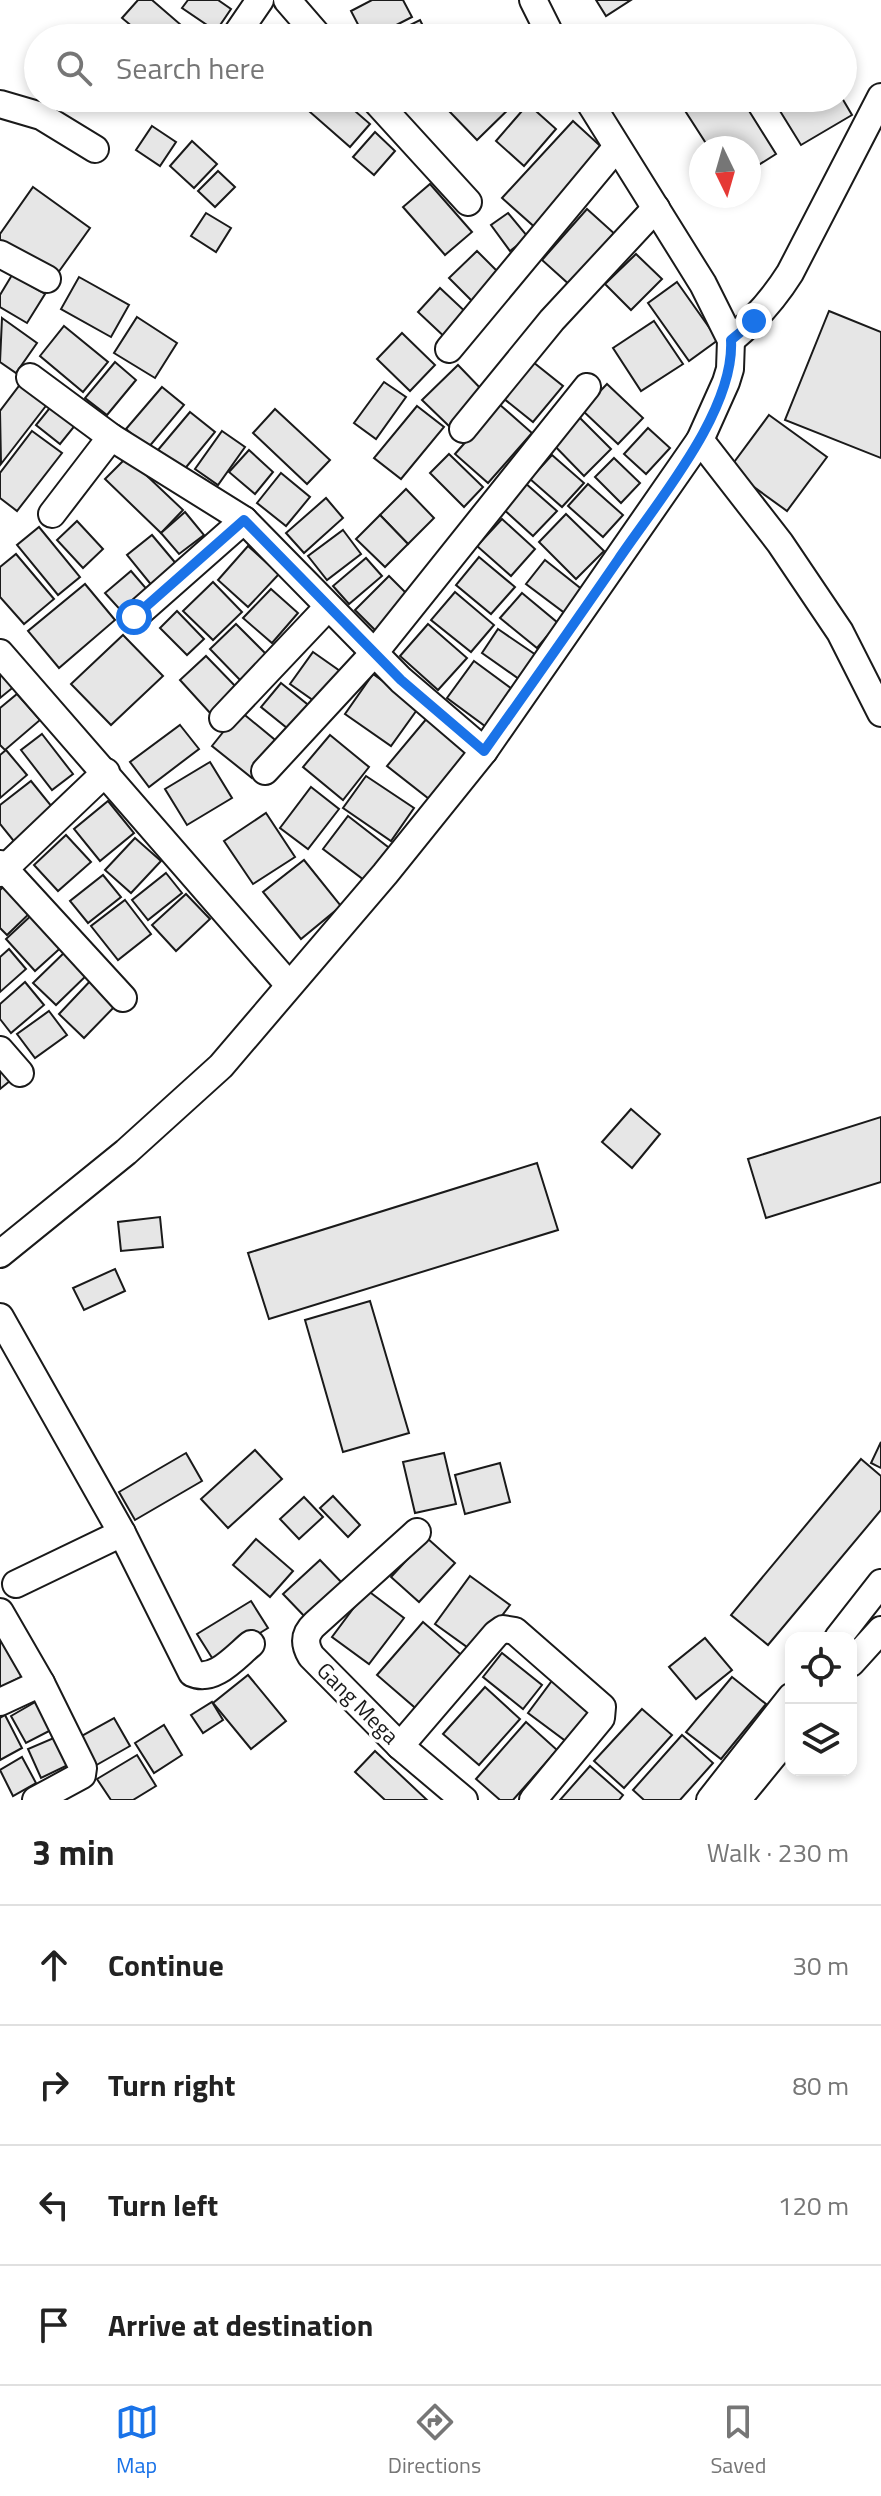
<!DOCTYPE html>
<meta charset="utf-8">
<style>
body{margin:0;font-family:"Titillium Web",sans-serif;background:#f6f6f6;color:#222}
.controls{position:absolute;right:24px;bottom:24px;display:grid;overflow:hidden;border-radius:16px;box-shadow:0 4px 12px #0003}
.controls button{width:72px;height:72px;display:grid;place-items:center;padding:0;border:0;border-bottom:2px solid #e0e0e0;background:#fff;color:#222;font:40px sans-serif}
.compass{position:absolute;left:689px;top:136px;width:72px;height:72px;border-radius:50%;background:#fff;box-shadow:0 4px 12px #0003;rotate:175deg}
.stop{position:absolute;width:24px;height:24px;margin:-18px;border:6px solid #1a73e8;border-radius:50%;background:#fff}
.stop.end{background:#1a73e8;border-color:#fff;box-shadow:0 2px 8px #0008}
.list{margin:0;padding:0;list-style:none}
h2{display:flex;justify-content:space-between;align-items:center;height:104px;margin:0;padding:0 32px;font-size:34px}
h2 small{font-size:26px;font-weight:400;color:#767676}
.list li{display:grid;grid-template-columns:52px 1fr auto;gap:24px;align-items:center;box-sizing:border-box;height:120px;padding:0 32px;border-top:2px solid #e0e0e0}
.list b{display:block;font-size:30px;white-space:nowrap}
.list em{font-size:26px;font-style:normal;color:#767676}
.icon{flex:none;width:44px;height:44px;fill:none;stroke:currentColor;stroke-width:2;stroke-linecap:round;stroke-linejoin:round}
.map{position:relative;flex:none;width:881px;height:1800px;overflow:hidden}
.search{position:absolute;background:#fff;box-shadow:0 4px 12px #0003;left:24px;right:24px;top:24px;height:88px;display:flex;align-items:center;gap:20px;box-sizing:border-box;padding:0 28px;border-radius:44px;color:#767676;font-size:30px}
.sheet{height:584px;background:#fff}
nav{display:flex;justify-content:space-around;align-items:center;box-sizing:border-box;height:112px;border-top:2px solid #e0e0e0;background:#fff;font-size:22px;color:#767676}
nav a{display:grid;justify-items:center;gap:4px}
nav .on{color:#1a73e8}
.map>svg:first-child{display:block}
</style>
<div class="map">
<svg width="881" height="1800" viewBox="0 0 881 1800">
<rect width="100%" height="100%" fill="#fff"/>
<g fill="#e6e6e6" stroke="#1a1a1a" stroke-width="2">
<polygon points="138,0 152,0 181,25 169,38 146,38 122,18"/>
<polygon points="188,0 218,0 231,9 216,31 182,8"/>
<polygon points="372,0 403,0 412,17 371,38 365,38 351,11"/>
<polygon points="596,0 631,0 606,16"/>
<polygon points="420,20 429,38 384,38"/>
<polygon points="291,98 310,98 304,107"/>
<polygon points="323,98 340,98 370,124 350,147 310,112"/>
<polygon points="431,98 447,98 439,106"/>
<polygon points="462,98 520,98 477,140 449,111"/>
<polygon points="695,98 741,98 776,154 749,171 749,148 709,148 682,106"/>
<polygon points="772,98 842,98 852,115 801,145"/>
<polygon points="528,104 556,129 524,166 496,141"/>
<polygon points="573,121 608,153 538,230 502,198"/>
<polygon points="152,126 176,142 160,166 136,150"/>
<polygon points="375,132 395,151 374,175 353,157"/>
<polygon points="192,141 217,164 194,188 170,166"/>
<polygon points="218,171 235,187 215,207 198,191"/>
<polygon points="430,184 472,232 445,255 403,207"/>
<polygon points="33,187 90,228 55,277 0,240 0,234"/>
<polygon points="587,209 617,236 571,286 542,260"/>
<polygon points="206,213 231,228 216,252 191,236"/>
<polygon points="508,213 528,237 510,251 491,225"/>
<polygon points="477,251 504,278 476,305 449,278"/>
<polygon points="636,254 662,279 631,310 605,284"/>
<polygon points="12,275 45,294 27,323 0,307 0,295"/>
<polygon points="79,277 129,305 111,337 61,309"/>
<polygon points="677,282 718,340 689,361 648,303"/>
<polygon points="440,288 471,317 449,341 418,312"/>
<polygon points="829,311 881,332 881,458 785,420"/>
<polygon points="137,317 177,343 155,378 114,353"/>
<polygon points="2,318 37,343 16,373 0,362"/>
<polygon points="654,321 683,364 641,391 613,348"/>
<polygon points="64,326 108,362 83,392 40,356"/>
<polygon points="402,333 435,365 410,391 377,359"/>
<polygon points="528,358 563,386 533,422 498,394"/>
<polygon points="115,362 136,380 107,415 85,398"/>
<polygon points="458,365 485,393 450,427 422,400"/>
<polygon points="25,378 52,398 1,464 0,411"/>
<polygon points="384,382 406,397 376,439 354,423"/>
<polygon points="607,384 643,418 618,444 582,410"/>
<polygon points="162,387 184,405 148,448 126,429"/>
<polygon points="53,404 77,423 60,444 36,425"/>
<polygon points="499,404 532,433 488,483 455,454"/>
<polygon points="417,406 444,427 401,479 374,458"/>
<polygon points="275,409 330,460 307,484 253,433"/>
<polygon points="190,412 215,432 183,471 158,450"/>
<polygon points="575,413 611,449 584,476 548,439"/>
<polygon points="769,415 827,457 787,511 729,469"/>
<polygon points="648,428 670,448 646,474 624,454"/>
<polygon points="32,431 62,453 17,511 0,498 0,473"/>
<polygon points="222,431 245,447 218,485 195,469"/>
<polygon points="249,450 273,472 255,494 229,472"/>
<polygon points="449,454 483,487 464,507 430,473"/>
<polygon points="552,455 584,483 562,507 530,479"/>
<polygon points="127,457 183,510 161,533 105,479"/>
<polygon points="614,458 640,483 621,503 595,477"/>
<polygon points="281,473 310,497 286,526 257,503"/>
<polygon points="524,482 557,511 533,536 501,507"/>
<polygon points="588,484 623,515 603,537 568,506"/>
<polygon points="406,489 434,518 408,544 380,515"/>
<polygon points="326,498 343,518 304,553 286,533"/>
<polygon points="185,512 204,535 179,554 161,533"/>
<polygon points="566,514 604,551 576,579 539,542"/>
<polygon points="380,515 408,544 385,567 356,539"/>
<polygon points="502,519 535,549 511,576 477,546"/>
<polygon points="77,521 103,549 83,568 57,540"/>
<polygon points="39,527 80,577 58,595 17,545"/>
<polygon points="343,530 361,554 327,580 308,556"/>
<polygon points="152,535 178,566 153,587 127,555"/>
<polygon points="248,546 279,574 248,607 218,580"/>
<polygon points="16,554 54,599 24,624 0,597 0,567"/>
<polygon points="479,557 515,587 491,614 456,585"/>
<polygon points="366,558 382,576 349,604 333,586"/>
<polygon points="545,560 584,591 566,614 526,584"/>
<polygon points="131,571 150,593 124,614 105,593"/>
<polygon points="389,576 413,600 379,634 355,610"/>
<polygon points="213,582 242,612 213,640 183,611"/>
<polygon points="85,584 115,620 59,668 28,631"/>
<polygon points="271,589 298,613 272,643 243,618"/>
<polygon points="455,592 494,625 471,652 431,620"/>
<polygon points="522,593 558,623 537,648 500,618"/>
<polygon points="177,611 204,639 187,655 160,628"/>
<polygon points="236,624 268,656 242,682 210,649"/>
<polygon points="428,624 467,658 438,690 400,656"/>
<polygon points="498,629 536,655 519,679 482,653"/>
<polygon points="123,635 163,676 111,725 71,684"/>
<polygon points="313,652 340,671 317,703 290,684"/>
<polygon points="206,656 238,689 211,714 180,680"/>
<polygon points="474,661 516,692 489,729 447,698"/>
<polygon points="0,667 16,685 0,698"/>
<polygon points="373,674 419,707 391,746 345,714"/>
<polygon points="281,683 312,708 292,732 261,707"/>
<polygon points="17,694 40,720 5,750 0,745 0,708"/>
<polygon points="240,711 280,744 252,778 212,746"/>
<polygon points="428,717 473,752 433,802 387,766"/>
<polygon points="180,725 199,749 149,787 130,762"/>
<polygon points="42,734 73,774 52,790 21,750"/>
<polygon points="330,735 369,767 343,800 303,767"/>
<polygon points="6,750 27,775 0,798 0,755"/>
<polygon points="210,762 232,798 187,825 165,789"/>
<polygon points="366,776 414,808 391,841 343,808"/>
<polygon points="31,781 57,813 17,845 0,824 0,805"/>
<polygon points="311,787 339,809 308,849 280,828"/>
<polygon points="108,801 134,833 100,861 74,829"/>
<polygon points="266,813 295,857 253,884 224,841"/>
<polygon points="348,816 397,854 372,886 323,849"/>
<polygon points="66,835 91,862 58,891 34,865"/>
<polygon points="135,838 161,861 131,893 105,870"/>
<polygon points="304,860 341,906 301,939 263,892"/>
<polygon points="166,873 182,893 148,920 132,900"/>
<polygon points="103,875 121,897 88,923 70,901"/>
<polygon points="7,883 33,910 7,935 0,928 0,890"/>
<polygon points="186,894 210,919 176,951 152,925"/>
<polygon points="125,900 151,934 118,960 91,926"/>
<polygon points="36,911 66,943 35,971 6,939"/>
<polygon points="69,948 91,971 56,1005 33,983"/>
<polygon points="9,949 26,969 0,992 0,957"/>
<polygon points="94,977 119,1002 84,1038 59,1014"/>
<polygon points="25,982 44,1005 11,1033 0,1019 0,1004"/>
<polygon points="49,1011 67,1035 35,1058 17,1034"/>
<polygon points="0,1066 11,1080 0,1089"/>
<polygon points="631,1109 660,1134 632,1168 602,1142"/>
<polygon points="881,1117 881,1182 766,1218 748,1159"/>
<polygon points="537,1163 558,1230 269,1319 248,1253"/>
<polygon points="160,1217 163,1247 121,1251 118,1222"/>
<polygon points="115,1269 125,1291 84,1310 73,1288"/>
<polygon points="370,1301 409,1433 343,1452 305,1320"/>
<polygon points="881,1442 881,1468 871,1463"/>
<polygon points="255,1450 282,1479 228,1528 201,1499"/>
<polygon points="186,1453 202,1481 135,1520 119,1492"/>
<polygon points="444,1453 456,1504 415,1513 403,1462"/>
<polygon points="861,1459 881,1476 881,1510 768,1645 731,1615"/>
<polygon points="500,1463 510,1502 465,1514 455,1475"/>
<polygon points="333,1496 360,1525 348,1537 320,1508"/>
<polygon points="304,1497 323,1517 299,1539 280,1519"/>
<polygon points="427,1538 455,1563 419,1602 391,1577"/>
<polygon points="256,1539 293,1571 270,1597 233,1565"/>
<polygon points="320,1560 345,1586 308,1620 283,1594"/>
<polygon points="470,1576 510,1605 474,1652 435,1624"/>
<polygon points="367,1590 404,1618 369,1664 332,1637"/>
<polygon points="251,1601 268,1628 214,1661 197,1634"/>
<polygon points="423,1622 466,1659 420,1712 377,1675"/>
<polygon points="705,1638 732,1670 696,1699 669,1667"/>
<polygon points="6,1640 25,1675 0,1688 0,1643"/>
<polygon points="502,1653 542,1685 523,1709 483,1677"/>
<polygon points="248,1675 286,1721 251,1749 213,1703"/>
<polygon points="732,1677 766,1704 721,1759 686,1732"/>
<polygon points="554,1678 593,1707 567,1742 528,1713"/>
<polygon points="485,1687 520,1719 479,1765 443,1734"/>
<polygon points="37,1701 53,1729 26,1743 11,1716"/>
<polygon points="212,1702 223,1720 203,1733 191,1715"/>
<polygon points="642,1709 672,1735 624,1788 594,1761"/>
<polygon points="5,1715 22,1748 0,1760 0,1718"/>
<polygon points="114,1718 130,1746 93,1767 76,1739"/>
<polygon points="526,1722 557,1750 513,1800 500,1800 476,1779"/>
<polygon points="164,1725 182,1755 154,1773 135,1743"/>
<polygon points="682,1735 713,1763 680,1800 644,1800 633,1790"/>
<polygon points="56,1737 68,1765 41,1778 28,1749"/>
<polygon points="375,1751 427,1800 385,1800 355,1772"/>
<polygon points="137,1755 156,1786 133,1800 111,1800 97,1779"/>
<polygon points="22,1757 36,1783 13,1796 0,1770"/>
<polygon points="590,1766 623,1795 619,1800 560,1800"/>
</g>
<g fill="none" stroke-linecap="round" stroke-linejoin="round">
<g stroke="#1a1a1a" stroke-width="30">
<g id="minor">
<polyline points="287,0 320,38"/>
<polyline points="533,0 552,38"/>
<polyline points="234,38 260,0"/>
<polyline points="373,98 468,202"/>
<polyline points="0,104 41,116 95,149"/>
<polyline points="0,254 47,279"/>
<path d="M 731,340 C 755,320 773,300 790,273 L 881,97"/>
<polyline points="449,349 616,148"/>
<polyline points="30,377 111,437 244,520 401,680 484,751"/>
<polyline points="463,429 552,320 656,208"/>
<polyline points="700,440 780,543 840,632 881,713"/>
<polyline points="52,514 111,437"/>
<polyline points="134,617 244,520"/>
<polyline points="0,653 289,985"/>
<polyline points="223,718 328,607"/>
<polyline points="265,771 375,652 587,387"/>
<polyline points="0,864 123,998"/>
<polyline points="0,873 106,772"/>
<polyline points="0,1050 20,1073"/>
<polyline points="0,1254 126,1152 221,1066 385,874 484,751 700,440 726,382 730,369 731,340 703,284 587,98"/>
<path d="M 0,1317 L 122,1533 L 192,1673 C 214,1683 235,1657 251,1644"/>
<path d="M 417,1532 L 315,1624 C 304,1634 304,1644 311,1656 L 400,1746 L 464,1800"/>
<polyline points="16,1584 122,1533"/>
<polyline points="0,1612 41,1683 83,1768 82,1775 36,1800"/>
<polyline points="838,1638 881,1583"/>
<polyline points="851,1663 881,1630"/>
<polyline points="0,1702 41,1683"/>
<polyline points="400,1746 496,1634 503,1629 515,1631 602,1707 601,1718 533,1800"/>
<polyline points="710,1800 791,1697"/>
<polyline points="737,1800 791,1734"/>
</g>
</g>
<use href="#minor" stroke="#fff" stroke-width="26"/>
</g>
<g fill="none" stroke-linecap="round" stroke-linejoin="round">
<path stroke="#1a73e8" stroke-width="10" d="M 134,617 L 244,520 L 401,680 L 484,751 C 529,688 574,624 618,560 C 657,502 735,411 731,340 L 754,321"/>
</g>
<g text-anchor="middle" stroke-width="6" stroke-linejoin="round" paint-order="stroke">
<g font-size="22" fill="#1a1a1a" stroke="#fff">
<text transform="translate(358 1703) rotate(45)" y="8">Gang Mega</text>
</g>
</g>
</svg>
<div class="controls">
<button><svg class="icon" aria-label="locate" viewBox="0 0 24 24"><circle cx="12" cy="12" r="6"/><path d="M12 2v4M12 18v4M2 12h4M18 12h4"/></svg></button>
<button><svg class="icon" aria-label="layers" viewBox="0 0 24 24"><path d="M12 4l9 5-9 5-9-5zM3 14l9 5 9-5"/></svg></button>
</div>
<svg class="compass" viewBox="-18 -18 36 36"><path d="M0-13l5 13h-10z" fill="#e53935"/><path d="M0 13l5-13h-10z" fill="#767676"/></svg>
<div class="stop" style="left:134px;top:617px"></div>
<div class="stop end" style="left:754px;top:321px"></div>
<div class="search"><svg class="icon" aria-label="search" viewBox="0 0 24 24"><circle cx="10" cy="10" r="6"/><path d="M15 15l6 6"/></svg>Search here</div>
</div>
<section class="sheet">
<h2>3 min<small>Walk · 230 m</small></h2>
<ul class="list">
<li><svg class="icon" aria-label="ahead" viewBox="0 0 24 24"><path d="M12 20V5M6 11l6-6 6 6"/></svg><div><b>Continue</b></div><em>30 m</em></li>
<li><svg class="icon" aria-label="right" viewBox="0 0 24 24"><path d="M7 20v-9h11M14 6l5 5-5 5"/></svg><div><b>Turn right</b></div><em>80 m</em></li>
<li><svg class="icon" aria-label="left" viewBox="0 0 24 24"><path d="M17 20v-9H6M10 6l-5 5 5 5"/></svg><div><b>Turn left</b></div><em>120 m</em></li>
<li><svg class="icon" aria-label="arrive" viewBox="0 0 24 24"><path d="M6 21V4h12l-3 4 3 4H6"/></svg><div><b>Arrive at destination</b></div></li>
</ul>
</section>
<nav>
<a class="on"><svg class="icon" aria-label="map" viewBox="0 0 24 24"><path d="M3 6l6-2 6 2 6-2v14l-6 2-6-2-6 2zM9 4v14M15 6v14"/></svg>Map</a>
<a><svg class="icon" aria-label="directions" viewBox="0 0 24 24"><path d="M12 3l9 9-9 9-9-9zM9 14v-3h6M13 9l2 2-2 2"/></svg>Directions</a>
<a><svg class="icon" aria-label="saved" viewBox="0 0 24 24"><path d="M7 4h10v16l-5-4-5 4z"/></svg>Saved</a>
</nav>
